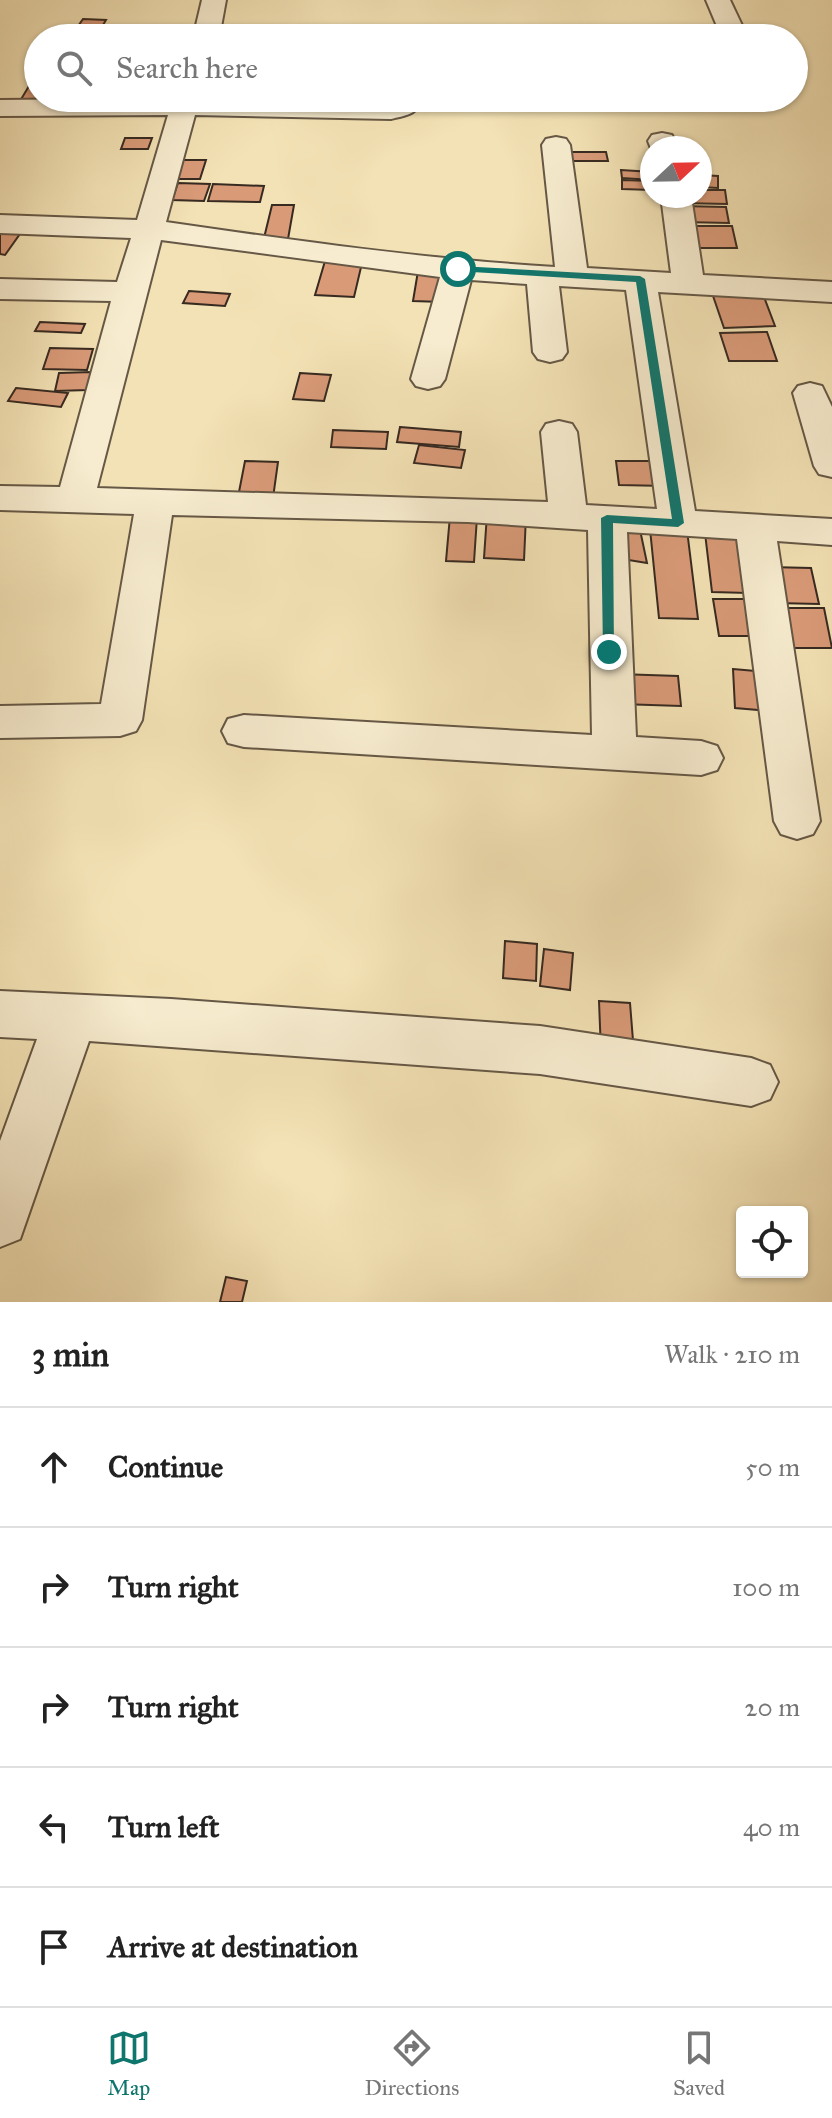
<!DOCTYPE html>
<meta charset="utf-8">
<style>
body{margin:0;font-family:"IM FELL Great Primer",serif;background:#f2f2f2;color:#222}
.controls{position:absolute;right:24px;bottom:24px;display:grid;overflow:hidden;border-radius:8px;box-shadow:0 2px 6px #0004}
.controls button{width:72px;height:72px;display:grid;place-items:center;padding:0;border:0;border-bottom:2px solid #e0e0e0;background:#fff;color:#222;font:40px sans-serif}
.compass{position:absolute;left:640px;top:136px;width:72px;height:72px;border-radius:50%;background:#fff;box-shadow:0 2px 6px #0004;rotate:68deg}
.stop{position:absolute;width:24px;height:24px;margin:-18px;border:6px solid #0f766e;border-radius:50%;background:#fff}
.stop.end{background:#0f766e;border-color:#fff;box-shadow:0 2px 8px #0008}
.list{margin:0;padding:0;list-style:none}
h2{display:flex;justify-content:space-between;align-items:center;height:104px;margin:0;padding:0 32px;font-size:34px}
h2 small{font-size:26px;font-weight:400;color:#767676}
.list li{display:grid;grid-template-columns:52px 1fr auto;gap:24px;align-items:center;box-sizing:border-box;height:120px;padding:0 32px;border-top:2px solid #e0e0e0}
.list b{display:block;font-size:30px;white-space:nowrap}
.list em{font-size:26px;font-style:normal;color:#767676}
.icon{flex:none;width:44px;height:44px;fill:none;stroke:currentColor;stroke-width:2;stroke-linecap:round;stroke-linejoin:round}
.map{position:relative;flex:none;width:832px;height:1302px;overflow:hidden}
.search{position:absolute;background:#fff;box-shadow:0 2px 6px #0004;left:24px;right:24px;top:24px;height:88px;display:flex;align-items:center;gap:20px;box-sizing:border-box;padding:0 28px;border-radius:44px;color:#767676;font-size:30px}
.sheet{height:704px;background:#fff}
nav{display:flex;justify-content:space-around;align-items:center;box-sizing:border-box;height:112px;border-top:2px solid #e0e0e0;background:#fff;font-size:22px;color:#767676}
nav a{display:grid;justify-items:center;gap:4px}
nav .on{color:#0f766e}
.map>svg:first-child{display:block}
</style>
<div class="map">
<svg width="832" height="1302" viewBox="0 0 832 1302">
<rect width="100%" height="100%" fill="#f3e2b5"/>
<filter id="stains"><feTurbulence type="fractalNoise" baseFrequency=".0025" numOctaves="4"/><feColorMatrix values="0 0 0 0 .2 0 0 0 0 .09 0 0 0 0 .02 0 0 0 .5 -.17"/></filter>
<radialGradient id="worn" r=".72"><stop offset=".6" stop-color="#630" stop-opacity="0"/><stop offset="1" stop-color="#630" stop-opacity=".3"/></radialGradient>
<g fill="#d99a78" stroke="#372a21" stroke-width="2">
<polygon points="83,19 106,20 100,30 76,29"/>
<polygon points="32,81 38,81 38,98 51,98 48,102 20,101"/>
<polygon points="125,138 152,138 148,149 121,149"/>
<polygon points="566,152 606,152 608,161 568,161"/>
<polygon points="180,160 206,160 200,179 174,179"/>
<polygon points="621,170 652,172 652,180 622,178"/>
<polygon points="700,175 718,176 718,188 700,187"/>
<polygon points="622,180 652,181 652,190 622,189"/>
<polygon points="178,183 210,184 204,201 172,200"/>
<polygon points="213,184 264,186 260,202 208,201"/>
<polygon points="700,190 725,190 727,204 680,203 679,196 700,196"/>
<polygon points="272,205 294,205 288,239 264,238"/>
<polygon points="681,206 726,207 729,223 683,222"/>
<polygon points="684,226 732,226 737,248 688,248"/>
<polygon points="0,229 22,231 5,255 0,254"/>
<polygon points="325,261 362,263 354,297 315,295"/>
<polygon points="418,271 446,272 442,302 413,301"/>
<polygon points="761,289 775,326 724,328 711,290"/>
<polygon points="189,291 230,294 225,306 183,303"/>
<polygon points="40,322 85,324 81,333 35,331"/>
<polygon points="767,332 777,361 729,361 720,333"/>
<polygon points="50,348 93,349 87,370 43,369"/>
<polygon points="91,372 88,390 55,391 59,373"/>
<polygon points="300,373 331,375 324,401 293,399"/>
<polygon points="16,388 68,393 61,407 8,401"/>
<polygon points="400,427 461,432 459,447 397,442"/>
<polygon points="333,430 388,432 386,449 331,447"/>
<polygon points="419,445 465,450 461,468 414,463"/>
<polygon points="245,461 278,462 273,498 238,497"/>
<polygon points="616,461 662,461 666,486 619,485"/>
<polygon points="487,514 526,516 524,560 484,558"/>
<polygon points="450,516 477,517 474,562 446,561"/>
<polygon points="617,525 639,525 647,563 610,557"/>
<polygon points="650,529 687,530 698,619 659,618"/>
<polygon points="705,533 740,534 748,593 712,592"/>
<polygon points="769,567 811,568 819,604 776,603"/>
<polygon points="713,599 751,599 759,636 719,636"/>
<polygon points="781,608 824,608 832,648 791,648"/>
<polygon points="733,669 767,672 770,711 735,708"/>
<polygon points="618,674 678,676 681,706 620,704"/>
<polygon points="505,941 537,944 536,981 503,978"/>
<polygon points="544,949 573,953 570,990 540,986"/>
<polygon points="599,1001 630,1003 634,1053 601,1052"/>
<polygon points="226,1277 247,1281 242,1302 220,1302"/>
</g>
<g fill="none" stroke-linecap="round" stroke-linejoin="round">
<g stroke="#665846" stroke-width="4">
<g id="minor">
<polygon points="202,0 226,0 219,38 193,38"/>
<polygon points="706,0 730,0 748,38 722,38"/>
<path d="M 199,98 L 388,103 L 394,98 L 420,98 C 421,114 404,116 391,119 L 195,115 L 166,222 C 296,241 425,259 555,267 L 542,145 L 546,139 L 556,137 L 566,139 L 570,145 L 587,268 L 671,273 L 661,196 L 691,196 L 703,275 L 832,282 L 832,302 L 658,292 L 695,511 L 832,519 L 832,545 L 777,541 L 820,821 L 813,834 L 797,839 L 781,834 L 774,821 L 737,539 L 627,532 L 636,737 L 701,741 L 717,746 L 723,758 L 717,770 L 701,775 L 244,747 L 228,743 L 222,731 L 228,719 L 244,715 L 592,735 L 588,530 L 468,522 L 172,515 L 142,720 L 136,731 L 120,736 L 0,738 L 0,706 L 101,704 L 134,514 L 0,510 L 0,486 L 60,487 L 111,301 L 0,299 L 0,279 L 117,282 L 131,238 L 0,233 L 0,215 L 137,220 L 168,115 L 0,116 L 0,100 ZM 161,240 L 440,277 L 411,379 L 416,386 L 428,389 L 440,386 L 445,379 L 471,280 L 527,284 L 533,352 L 538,359 L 550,362 L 562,359 L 567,352 L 559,286 L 626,290 L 657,509 L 586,505 L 577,432 L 572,424 L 559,421 L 546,424 L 541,432 L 548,502 L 97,488 Z"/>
<polygon points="749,98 775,98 775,99 771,105 753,105"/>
<polygon points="662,133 672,135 678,148 652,148 652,151 648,141 652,135"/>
<polygon points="810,383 822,386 832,407 832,477 819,474 814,466 793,393 798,386"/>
<polygon points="0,991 171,999 540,1026 751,1058 770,1065 778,1082 770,1099 751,1106 540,1074 89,1041 20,1239 0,1247 0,1141 37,1039 0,1037"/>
</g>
</g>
<use href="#minor" fill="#f7eccf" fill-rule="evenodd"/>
</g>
<polygon fill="#0f766e" points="458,266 640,276 645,279 684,523 678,527 613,523 614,655 609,657 603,652 601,518 607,515 672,519 636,282 455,271"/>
<rect width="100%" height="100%" filter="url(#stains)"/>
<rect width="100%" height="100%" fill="url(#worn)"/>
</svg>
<div class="controls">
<button><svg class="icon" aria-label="locate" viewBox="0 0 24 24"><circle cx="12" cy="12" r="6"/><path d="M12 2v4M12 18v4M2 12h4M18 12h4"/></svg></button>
</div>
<svg class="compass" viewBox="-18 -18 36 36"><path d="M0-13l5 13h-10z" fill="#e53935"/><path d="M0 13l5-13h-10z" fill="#767676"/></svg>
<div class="stop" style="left:458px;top:269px"></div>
<div class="stop end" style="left:609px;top:652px"></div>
<div class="search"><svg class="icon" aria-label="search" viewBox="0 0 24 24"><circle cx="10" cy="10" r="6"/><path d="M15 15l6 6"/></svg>Search here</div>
</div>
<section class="sheet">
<h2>3 min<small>Walk · 210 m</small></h2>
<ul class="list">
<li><svg class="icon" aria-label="ahead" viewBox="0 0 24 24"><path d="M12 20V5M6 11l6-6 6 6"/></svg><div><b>Continue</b></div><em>50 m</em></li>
<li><svg class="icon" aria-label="right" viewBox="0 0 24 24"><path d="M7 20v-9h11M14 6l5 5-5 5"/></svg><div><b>Turn right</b></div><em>100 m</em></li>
<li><svg class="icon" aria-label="right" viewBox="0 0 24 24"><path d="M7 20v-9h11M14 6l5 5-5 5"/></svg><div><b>Turn right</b></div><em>20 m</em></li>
<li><svg class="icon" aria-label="left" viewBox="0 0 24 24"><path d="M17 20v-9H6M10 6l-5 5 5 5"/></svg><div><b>Turn left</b></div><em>40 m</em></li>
<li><svg class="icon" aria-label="arrive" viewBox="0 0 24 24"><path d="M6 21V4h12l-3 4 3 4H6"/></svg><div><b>Arrive at destination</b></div></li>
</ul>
</section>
<nav>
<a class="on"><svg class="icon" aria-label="map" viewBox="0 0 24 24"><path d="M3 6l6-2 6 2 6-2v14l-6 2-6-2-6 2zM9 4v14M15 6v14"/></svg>Map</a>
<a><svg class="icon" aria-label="directions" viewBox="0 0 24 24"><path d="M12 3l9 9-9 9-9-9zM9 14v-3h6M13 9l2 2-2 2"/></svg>Directions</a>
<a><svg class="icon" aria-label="saved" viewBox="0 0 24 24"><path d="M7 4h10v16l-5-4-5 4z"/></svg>Saved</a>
</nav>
